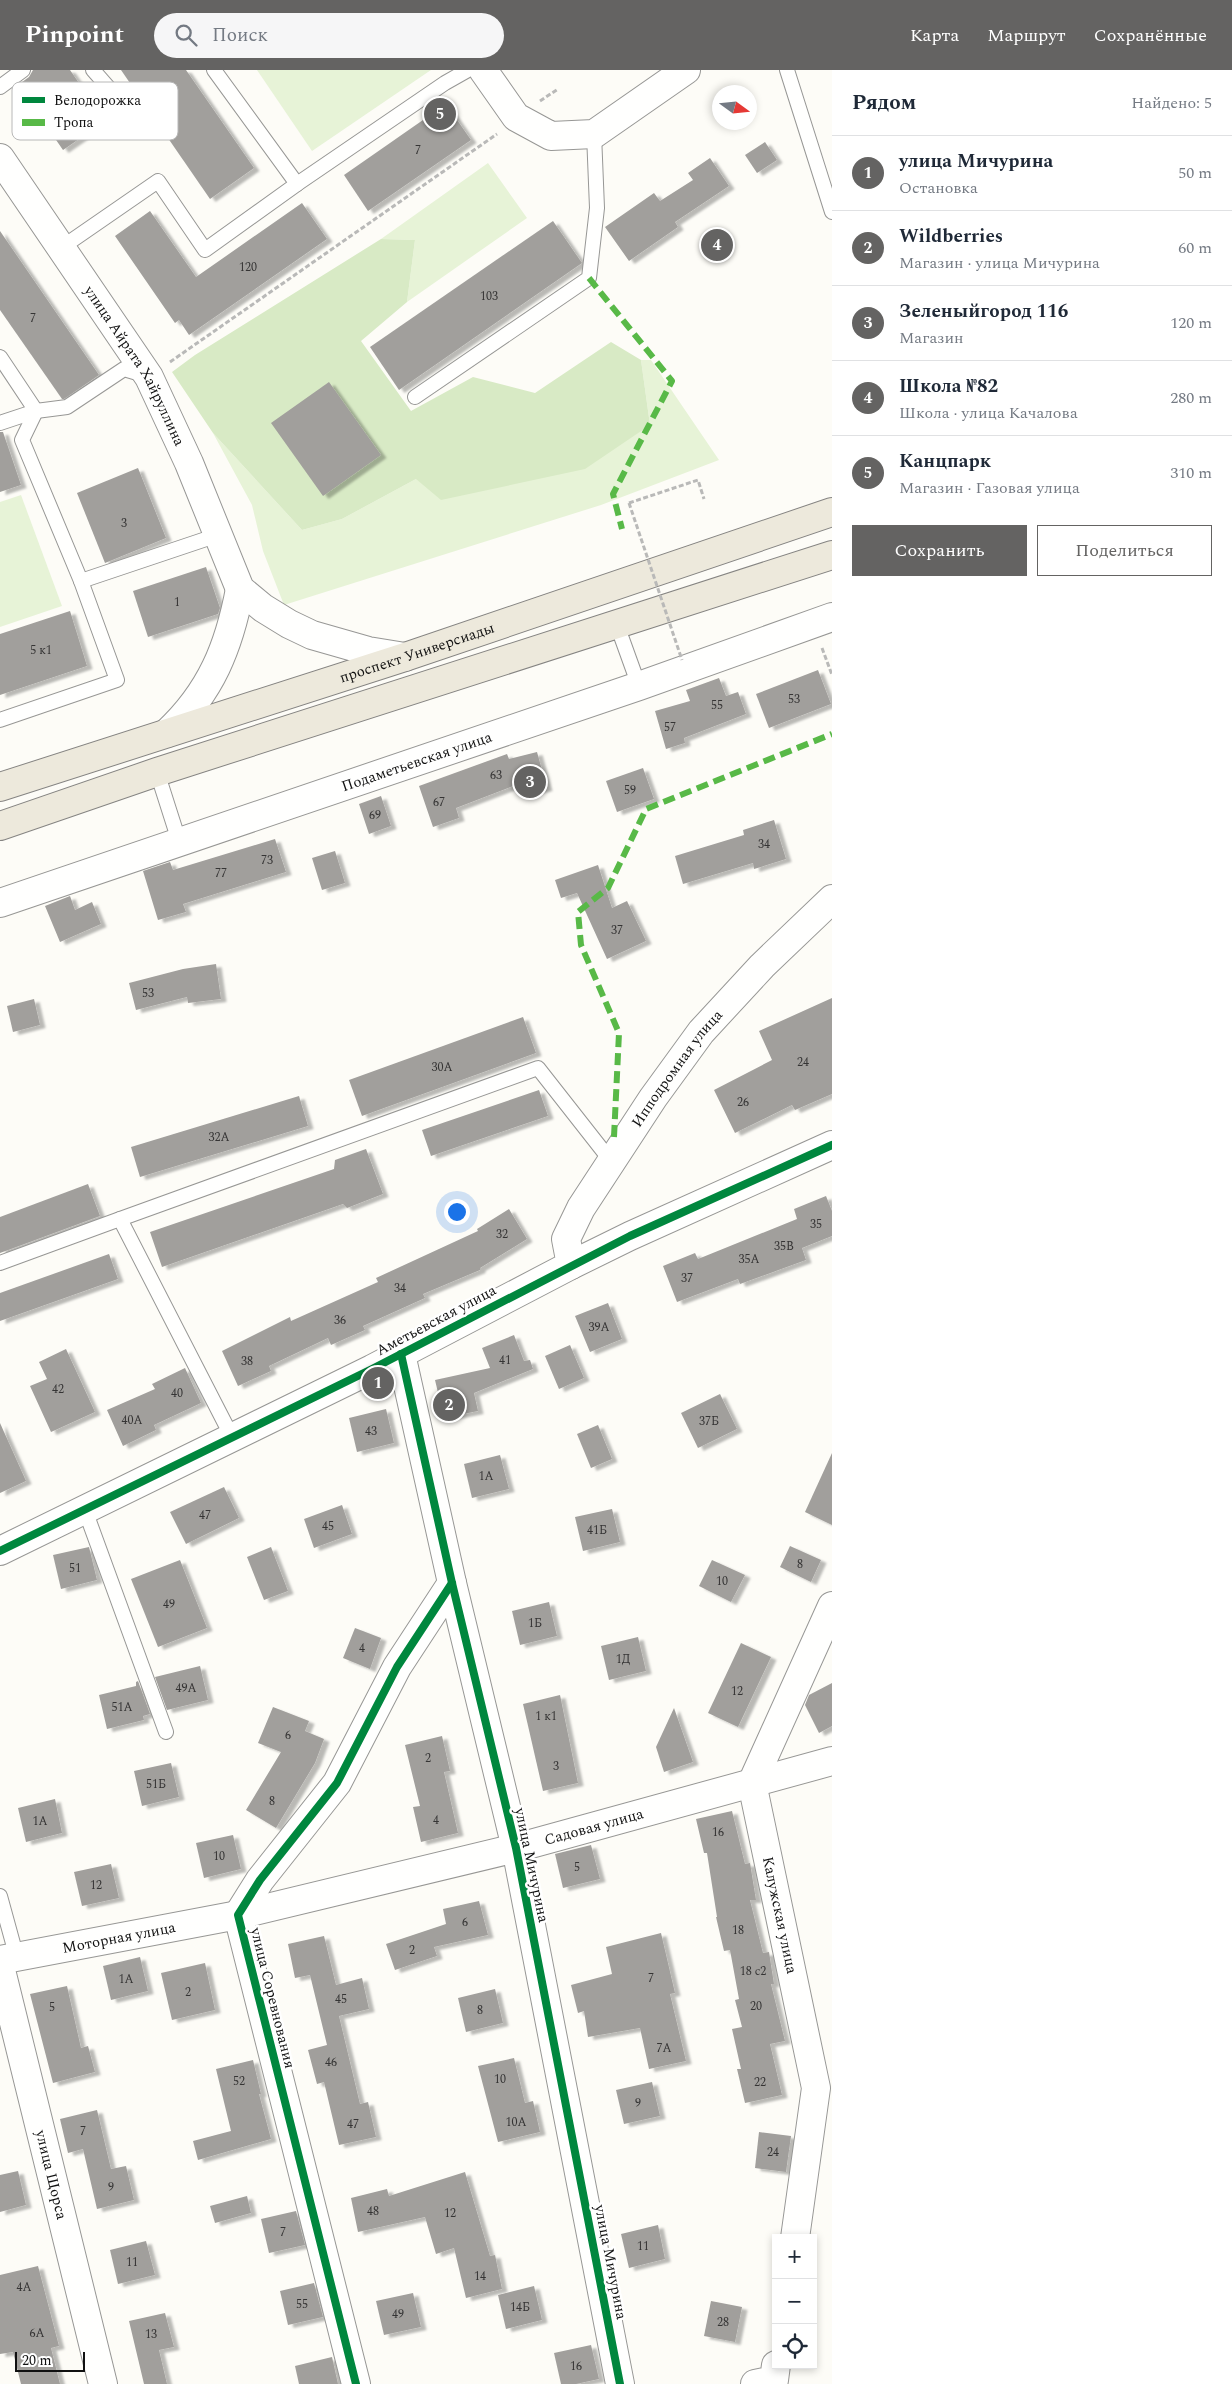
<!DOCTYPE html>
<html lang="ru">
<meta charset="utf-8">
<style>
body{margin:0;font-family:Spectral,serif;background:#f6f6f7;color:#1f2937}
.controls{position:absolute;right:15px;bottom:15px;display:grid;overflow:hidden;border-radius:0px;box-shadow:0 2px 8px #0003}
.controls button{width:45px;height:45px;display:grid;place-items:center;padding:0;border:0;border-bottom:1px solid #e0e1e3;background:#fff;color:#1f2937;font:25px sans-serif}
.compass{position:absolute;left:712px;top:15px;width:45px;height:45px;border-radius:50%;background:#fff;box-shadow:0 2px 8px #0003;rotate:105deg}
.scale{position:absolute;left:15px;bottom:12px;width:70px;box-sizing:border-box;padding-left:5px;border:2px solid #111;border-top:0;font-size:14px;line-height:18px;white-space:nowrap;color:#111;-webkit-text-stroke:4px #fff;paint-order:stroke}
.you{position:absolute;left:456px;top:1141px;width:18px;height:18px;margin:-12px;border:4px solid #fff;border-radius:50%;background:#1a73e8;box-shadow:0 0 0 8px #1a73e833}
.badge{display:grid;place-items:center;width:32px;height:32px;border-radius:50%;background:#646362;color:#fff;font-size:16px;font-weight:700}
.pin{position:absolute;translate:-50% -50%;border:2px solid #fff;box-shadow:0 1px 5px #0006}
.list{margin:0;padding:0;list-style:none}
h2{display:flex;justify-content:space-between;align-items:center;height:65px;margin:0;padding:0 20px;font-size:21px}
h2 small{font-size:16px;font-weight:400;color:#747a83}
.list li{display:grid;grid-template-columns:32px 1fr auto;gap:15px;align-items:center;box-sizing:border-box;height:75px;padding:0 20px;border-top:1px solid #e0e1e3}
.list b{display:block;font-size:19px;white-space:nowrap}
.list p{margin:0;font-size:16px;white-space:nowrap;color:#747a83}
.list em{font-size:16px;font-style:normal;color:#747a83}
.actions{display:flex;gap:10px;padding:15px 20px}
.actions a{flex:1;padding:11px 0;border:1px solid #646362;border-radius:0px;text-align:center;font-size:18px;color:#646362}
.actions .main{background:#646362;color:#fff}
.icon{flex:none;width:28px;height:28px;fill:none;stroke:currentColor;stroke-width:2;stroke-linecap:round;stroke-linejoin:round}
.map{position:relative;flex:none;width:832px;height:2314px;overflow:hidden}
header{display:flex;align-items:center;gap:30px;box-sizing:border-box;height:70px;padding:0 25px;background:#646362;color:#fff}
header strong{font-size:24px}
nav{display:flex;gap:28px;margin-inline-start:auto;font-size:18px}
.search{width:350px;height:45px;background:#f6f6f7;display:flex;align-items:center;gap:12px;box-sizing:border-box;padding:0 18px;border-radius:28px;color:#747a83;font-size:19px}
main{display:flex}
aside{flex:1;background:#fff}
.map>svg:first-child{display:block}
</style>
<header>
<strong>Pinpoint</strong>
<div class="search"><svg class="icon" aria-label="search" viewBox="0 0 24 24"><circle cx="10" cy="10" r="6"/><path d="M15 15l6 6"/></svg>Поиск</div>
<nav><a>Карта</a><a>Маршрут</a><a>Сохранённые</a></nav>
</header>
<main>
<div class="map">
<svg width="832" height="2314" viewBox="0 0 832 2314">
<defs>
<filter id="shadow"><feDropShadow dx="5.5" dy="3" stdDeviation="1" flood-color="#0004"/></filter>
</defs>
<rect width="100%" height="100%" fill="#fdfcf7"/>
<g fill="#e7f3d7">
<polygon points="257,0 431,0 312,81"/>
<polygon points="488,93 527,148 407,232 415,170 381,169"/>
<polygon points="641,290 651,290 719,390 601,435 284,535 263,481 252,435 213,363 302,460 342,449 416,409 650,355"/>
<polygon points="21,425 62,536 0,557 0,432"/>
</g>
<polygon fill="#d8eac5" points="381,169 415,170 407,232 361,271 411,341 473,307 535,323 611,272 641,290 650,355 585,399 441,430 416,409 342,449 302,460 213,363 172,302 195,285"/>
<g fill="#a19f9c" filter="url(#shadow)">
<polygon points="33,0 70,0 105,51 63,80 18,15 29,7"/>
<polygon points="121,0 186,0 254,98 210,129"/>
<polygon points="446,34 471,70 368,141 344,105"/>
<polygon points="765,72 777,90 757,103 745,85"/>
<polygon points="710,88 729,116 675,152 678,157 629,191 605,157 654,123 660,131 693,110 688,103"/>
<polygon points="302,133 327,169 189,265 179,250 175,253 115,166 150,141 196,207"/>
<polygon points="553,151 582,193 399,320 370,277"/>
<polygon points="0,161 99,305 64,329 62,329 0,240"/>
<polygon points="329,312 381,385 323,426 271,353"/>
<polygon points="0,362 3,362 21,415 0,422"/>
<polygon points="138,398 166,468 105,493 77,423"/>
<polygon points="206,497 220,538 218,544 148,567 133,521"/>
<polygon points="70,541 87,596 0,625 0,564"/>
<polygon points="818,600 831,634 769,658 756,624"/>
<polygon points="719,608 726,626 738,622 746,644 684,668 685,673 666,679 655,641 690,631 686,620"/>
<polygon points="537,682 547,718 524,724 521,713 456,738 459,748 433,757 419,716 507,684 509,689"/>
<polygon points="643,698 654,729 617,742 606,711"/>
<polygon points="381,726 391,756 369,764 359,734"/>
<polygon points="774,750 786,789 754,799 753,793 683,814 675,786 744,765 743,760"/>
<polygon points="275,769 286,802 183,834 186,842 158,850 143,801 170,792 173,800"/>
<polygon points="335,781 345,813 322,820 312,788"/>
<polygon points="598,795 612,838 627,831 646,871 607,889 577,823 561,828 555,810"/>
<polygon points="70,826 75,840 92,832 101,854 60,872 45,836"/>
<polygon points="216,894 221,929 188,933 187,927 136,940 129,913 183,899"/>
<polygon points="832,928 832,1024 795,1040 792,1035 735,1063 714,1020 772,990 759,961"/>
<polygon points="34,929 40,955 13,962 7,936"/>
<polygon points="523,947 536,983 362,1046 349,1010"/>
<polygon points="539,1020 548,1046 431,1086 422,1060"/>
<polygon points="299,1026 308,1056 140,1107 131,1077"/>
<polygon points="366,1079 383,1124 347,1138 343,1134 162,1197 150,1162 334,1099 335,1090"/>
<polygon points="88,1114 100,1146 0,1183 0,1147"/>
<polygon points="826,1126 832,1141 832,1166 802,1178 806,1190 740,1214 738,1209 677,1232 663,1196 695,1183 698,1189 797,1149 794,1139"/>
<polygon points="509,1139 527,1169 480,1198 480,1200 423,1224 425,1228 363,1256 365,1260 331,1275 328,1268 269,1296 271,1301 238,1316 222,1281 290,1247 291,1251 378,1212 376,1208 478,1161 477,1159"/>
<polygon points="109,1184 118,1209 0,1251 0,1223"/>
<polygon points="608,1233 622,1269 590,1282 575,1246"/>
<polygon points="514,1265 524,1291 530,1290 533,1299 474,1323 478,1341 444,1348 435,1310 490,1298 482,1278"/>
<polygon points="570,1275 584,1308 559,1319 545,1286"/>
<polygon points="66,1279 95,1342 51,1362 30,1316 47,1309 39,1292"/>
<polygon points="185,1298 201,1333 154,1355 156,1360 123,1376 107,1340 155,1319 152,1314"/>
<polygon points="720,1324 737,1359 698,1378 681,1343"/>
<polygon points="386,1339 394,1373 357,1382 349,1348"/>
<polygon points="0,1353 26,1411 0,1423"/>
<polygon points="598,1355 612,1389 591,1398 577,1364"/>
<polygon points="832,1383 832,1455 805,1442"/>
<polygon points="500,1385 509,1419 472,1428 464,1394"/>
<polygon points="224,1417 239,1448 186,1474 170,1442"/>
<polygon points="342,1435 352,1464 314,1478 304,1449"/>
<polygon points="612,1439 620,1472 583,1481 575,1447"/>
<polygon points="790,1476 821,1490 811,1512 780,1497"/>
<polygon points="89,1477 97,1510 61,1519 53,1485"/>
<polygon points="271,1477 288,1521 264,1530 247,1487"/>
<polygon points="180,1490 207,1558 158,1577 131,1509"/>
<polygon points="712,1490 745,1505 731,1532 699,1516"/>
<polygon points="549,1532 557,1566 520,1575 512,1541"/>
<polygon points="355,1558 381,1568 370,1599 343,1588"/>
<polygon points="638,1567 646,1601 609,1610 601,1576"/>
<polygon points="741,1573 771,1587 738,1657 708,1643"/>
<polygon points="200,1596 208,1630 167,1640 155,1607"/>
<polygon points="138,1611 150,1644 143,1646 144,1650 107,1659 99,1625 136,1616 136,1612"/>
<polygon points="832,1613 832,1656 819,1663 805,1635 809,1625"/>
<polygon points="560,1625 578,1713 543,1721 523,1634"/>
<polygon points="273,1637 309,1651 305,1661 324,1669 315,1693 276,1758 246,1740 281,1682 258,1673"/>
<polygon points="674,1638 693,1692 664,1702 656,1677"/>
<polygon points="442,1666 450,1701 444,1702 458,1763 421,1772 413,1737 420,1736 405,1675"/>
<polygon points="171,1693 179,1727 142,1736 134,1701"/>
<polygon points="55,1729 62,1763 26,1772 18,1738"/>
<polygon points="732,1741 745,1794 750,1793 756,1830 750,1830 763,1883 769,1882 774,1914 771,1914 785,1971 770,1974 782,2025 745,2033 737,1999 741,1999 732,1959 742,1957 735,1930 739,1929 730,1880 724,1881 716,1847 717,1847 707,1783 704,1783 696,1749"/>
<polygon points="233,1765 241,1799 204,1808 196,1773"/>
<polygon points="591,1775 600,1809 563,1818 555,1784"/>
<polygon points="111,1794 119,1828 82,1836 74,1802"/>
<polygon points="479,1831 488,1865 434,1877 437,1886 395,1900 386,1874 446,1854 443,1839"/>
<polygon points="661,1863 675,1923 670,1924 686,1991 649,1999 640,1958 588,1967 584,1941 578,1943 571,1915 612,1904 606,1877"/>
<polygon points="324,1866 336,1915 362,1908 369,1939 339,1946 360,2034 368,2032 376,2067 339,2075 324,2012 317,2014 308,1980 327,1975 310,1905 295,1908 288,1874"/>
<polygon points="140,1887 148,1921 111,1930 103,1896"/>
<polygon points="205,1893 215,1940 172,1950 161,1903"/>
<polygon points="67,1916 81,1978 88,1976 95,2002 53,2013 30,1924"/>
<polygon points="495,1919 503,1953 466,1962 458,1928"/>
<polygon points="514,1988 525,2033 533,2031 540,2062 498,2072 478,1996"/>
<polygon points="253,1990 261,2024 259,2024 271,2069 198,2090 193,2071 231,2061 216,1999"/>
<polygon points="652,2012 660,2046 624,2054 616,2020"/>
<polygon points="97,2040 111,2099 126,2096 134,2130 97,2139 83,2079 68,2083 60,2049"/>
<polygon points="759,2062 791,2066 786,2102 755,2098"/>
<polygon points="18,2101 26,2135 0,2142 0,2105"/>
<polygon points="465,2102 490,2186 495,2185 502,2219 466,2228 454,2178 436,2184 425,2147 358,2162 351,2128 387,2119 389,2126"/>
<polygon points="247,2126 251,2143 215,2153 210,2136"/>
<polygon points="296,2141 305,2175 269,2183 261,2149"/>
<polygon points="658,2155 665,2189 629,2198 621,2164"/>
<polygon points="146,2171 155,2205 118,2214 110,2180"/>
<polygon points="38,2196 59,2276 51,2278 60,2314 21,2314 13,2282 0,2284 0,2205"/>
<polygon points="314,2213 323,2247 288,2255 280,2221"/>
<polygon points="534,2216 542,2250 506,2259 498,2225"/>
<polygon points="413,2223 421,2257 384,2265 376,2231"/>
<polygon points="711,2231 742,2237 735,2272 704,2266"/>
<polygon points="165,2243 174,2277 159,2280 167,2314 144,2314 129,2251"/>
<polygon points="591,2275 599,2309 576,2314 561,2314 554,2283"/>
<polygon points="332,2287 338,2314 299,2314 295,2296"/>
</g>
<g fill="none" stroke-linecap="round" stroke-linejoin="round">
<g stroke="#979795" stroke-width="16">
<g id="service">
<polyline points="93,0 129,41"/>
<polyline points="214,0 297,114"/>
<polyline points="787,0 832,142"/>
<polyline points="0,17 23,0"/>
<polyline points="61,178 158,111 205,180 297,114 445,13 468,0"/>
<polyline points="0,287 36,341 22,370 81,511"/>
<polyline points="415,327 589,208 597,138 594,64"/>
<polyline points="0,353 36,341 67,337 124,299 144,305"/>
<polyline points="617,555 639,616"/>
<polyline points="0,650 117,610 81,511 218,465"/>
<polyline points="157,702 179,771"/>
<polyline points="120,1149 538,998 611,1091"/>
<polyline points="0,1193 120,1149 232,1367"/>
<polyline points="85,1440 166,1662"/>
<polyline points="0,1826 17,1888"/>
</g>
</g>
<g stroke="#979795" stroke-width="30">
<g id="minor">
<path id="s1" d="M 0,88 L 149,307 L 189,393 L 240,519 L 263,538 L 289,554 L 312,565 L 368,581 L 405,587"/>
<path d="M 167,663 C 211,622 229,577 240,519"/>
<path id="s2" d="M 0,833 L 639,616 L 832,547"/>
<polyline points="571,1195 630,1166 832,1075"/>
<polyline points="401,1284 452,1513 516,1778 620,2314"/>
<path id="s3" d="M 0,1890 L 238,1845 L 516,1778 L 832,1691"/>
<path id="s4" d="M 0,1896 L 103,2314"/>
<polyline points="795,2168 816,2018 752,1713 832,1536"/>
<polyline points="356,2314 238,1845 260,1810 337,1713 397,1597 452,1513"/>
<polyline points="755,2314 774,2310 776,2295"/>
</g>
</g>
<g stroke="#979795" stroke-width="30">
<g id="tertiary">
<polyline points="483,0 516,47 551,66 594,64 686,0"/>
<path id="s5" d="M 0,1481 L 372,1299 L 571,1195 L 566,1169 L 581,1138 L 653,1028 L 701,962 L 762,896 L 832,829"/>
</g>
</g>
<g stroke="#858482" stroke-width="30">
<g id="primary">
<path id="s6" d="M 0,717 L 405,587 L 832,442"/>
<polyline points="0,756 157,702 832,485"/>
</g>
</g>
<g stroke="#b9b9b8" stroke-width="3" stroke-dasharray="5 2.5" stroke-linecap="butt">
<polyline points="540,31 558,19"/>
<polyline points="170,292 497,64"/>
<polyline points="629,433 698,410 704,429"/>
<polyline points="822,578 832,605"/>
</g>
<use href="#service" stroke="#fffffe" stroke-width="14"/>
<use href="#minor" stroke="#fffffe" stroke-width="28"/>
<use href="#tertiary" stroke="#fffffe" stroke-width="28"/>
<use href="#primary" stroke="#ede9dc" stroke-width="28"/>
<polyline stroke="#b9b9b8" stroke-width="3" stroke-dasharray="5 2.5" stroke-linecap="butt" points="629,433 682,590"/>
<g stroke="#58b947" stroke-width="6" stroke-dasharray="12 6" stroke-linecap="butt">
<polyline points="589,208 672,311 613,424 622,459"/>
<polyline points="614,1067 619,963 581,875 578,842 608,818 646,739 832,664"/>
</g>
<g stroke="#fff" stroke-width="11">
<g id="cycleway">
<polyline points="401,1284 452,1513 516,1778 620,2314"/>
<polyline points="0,1481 372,1299 630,1166 832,1075"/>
<polyline points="356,2314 238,1845 260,1810 337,1713 397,1597 452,1513"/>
</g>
</g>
<use href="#cycleway" stroke="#00873e" stroke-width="8"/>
</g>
<g text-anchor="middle" stroke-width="5" stroke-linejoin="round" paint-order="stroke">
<g font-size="12" fill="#353434">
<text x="418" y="84">7</text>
<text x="248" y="201">120</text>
<text x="489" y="230">103</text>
<text x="33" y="252">7</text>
<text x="124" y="457">3</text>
<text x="177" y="536">1</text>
<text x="41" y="584">5 к1</text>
<text x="794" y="633">53</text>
<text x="717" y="639">55</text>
<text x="670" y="661">57</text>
<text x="496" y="709">63</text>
<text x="630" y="724">59</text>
<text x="439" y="736">67</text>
<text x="375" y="749">69</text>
<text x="764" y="778">34</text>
<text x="267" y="794">73</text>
<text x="221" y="807">77</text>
<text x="617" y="864">37</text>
<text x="148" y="927">53</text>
<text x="803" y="996">24</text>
<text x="442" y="1001">30А</text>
<text x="743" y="1036">26</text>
<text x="219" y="1071">32А</text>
<text x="816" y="1158">35</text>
<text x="502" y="1168">32</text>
<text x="784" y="1180">35В</text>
<text x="749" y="1193">35А</text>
<text x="687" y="1212">37</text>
<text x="400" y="1222">34</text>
<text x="340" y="1254">36</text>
<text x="599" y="1261">39А</text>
<text x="505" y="1294">41</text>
<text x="247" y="1295">38</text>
<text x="58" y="1323">42</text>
<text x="177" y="1327">40</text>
<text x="132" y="1354">40А</text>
<text x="709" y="1355">37Б</text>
<text x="371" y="1365">43</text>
<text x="486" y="1410">1А</text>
<text x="205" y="1449">47</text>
<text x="328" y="1460">45</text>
<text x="597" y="1464">41Б</text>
<text x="800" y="1498">8</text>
<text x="75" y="1502">51</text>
<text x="722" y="1515">10</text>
<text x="169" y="1538">49</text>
<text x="535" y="1557">1Б</text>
<text x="362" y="1582">4</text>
<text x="623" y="1593">1Д</text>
<text x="186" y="1622">49А</text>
<text x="737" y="1625">12</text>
<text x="122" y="1641">51А</text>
<text x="546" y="1650">1 к1</text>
<text x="288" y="1669">6</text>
<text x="428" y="1692">2</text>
<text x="556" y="1700">3</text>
<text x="156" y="1718">51Б</text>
<text x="272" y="1735">8</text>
<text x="436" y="1754">4</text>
<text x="40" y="1755">1А</text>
<text x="718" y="1766">16</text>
<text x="219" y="1790">10</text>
<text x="577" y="1801">5</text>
<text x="96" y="1819">12</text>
<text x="465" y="1856">6</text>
<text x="738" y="1864">18</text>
<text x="412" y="1884">2</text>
<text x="753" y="1905">18 с2</text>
<text x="651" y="1912">7</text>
<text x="126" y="1913">1А</text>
<text x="188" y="1926">2</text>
<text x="341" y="1933">45</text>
<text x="756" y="1940">20</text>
<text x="52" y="1941">5</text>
<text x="480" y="1944">8</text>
<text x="664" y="1982">7А</text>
<text x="331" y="1996">46</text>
<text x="500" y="2013">10</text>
<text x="239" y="2015">52</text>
<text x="760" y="2016">22</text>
<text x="638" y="2037">9</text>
<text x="516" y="2056">10А</text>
<text x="353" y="2058">47</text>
<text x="83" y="2065">7</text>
<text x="773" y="2086">24</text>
<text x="111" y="2121">9</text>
<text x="373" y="2145">48</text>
<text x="450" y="2147">12</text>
<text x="283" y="2166">7</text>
<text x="643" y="2180">11</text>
<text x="132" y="2196">11</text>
<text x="480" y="2210">14</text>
<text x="24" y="2221">4А</text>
<text x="302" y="2238">55</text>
<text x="520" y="2241">14Б</text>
<text x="398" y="2248">49</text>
<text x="723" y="2256">28</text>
<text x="37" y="2267">6А</text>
<text x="151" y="2268">13</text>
<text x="576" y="2300">16</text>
</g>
<g font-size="15" fill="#111" stroke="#fff">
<text dy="5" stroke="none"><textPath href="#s1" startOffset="248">улица Айрата Хайруллина</textPath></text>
<text dy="5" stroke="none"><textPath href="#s6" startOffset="438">проспект Универсиады</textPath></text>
<text dy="5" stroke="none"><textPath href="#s2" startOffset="440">Подаметьевская улица</textPath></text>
<text dy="5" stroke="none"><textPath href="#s5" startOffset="869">Ипподромная улица</textPath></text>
<text transform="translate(436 1250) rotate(-28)" y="5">Аметьевская улица</text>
<text dy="5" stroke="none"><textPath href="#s3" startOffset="609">Садовая улица</textPath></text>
<text transform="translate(532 1795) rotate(78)" y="5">улица Мичурина</text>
<text transform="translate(780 1845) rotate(78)" y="5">Калужская улица</text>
<text dy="5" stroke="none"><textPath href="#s3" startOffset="121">Моторная улица</textPath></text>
<text transform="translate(273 1928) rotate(76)" y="5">улица Соревнования</text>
<text dy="5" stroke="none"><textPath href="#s4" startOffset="215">улица Щорса</textPath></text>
<text transform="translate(611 2192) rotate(79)" y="5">улица Мичурина</text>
</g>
</g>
<rect x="12" y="12" width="166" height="58" rx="8" fill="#fff" stroke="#b8b8b8" stroke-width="1"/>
<rect x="22" y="27" width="23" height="6" fill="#00873e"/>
<rect x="22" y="49" width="23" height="7" fill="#58b947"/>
<g font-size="14" fill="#111">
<text x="54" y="35">Велодорожка</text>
<text x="54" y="57">Тропа</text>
</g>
</svg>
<div class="controls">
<button>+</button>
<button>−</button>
<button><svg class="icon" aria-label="locate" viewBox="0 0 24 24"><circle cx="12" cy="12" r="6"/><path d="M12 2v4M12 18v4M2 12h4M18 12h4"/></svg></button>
</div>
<svg class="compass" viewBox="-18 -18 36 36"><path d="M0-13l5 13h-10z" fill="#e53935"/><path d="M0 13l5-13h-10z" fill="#747a83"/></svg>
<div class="scale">20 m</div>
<div class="you"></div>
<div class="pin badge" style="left:378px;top:1313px">1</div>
<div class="pin badge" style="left:449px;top:1335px">2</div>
<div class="pin badge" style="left:530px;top:712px">3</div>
<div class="pin badge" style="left:717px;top:175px">4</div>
<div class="pin badge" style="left:440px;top:44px">5</div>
</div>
<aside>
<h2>Рядом<small>Найдено: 5</small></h2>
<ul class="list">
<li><span class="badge">1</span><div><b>улица Мичурина</b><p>Остановка</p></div><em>50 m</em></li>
<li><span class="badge">2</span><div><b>Wildberries</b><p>Магазин · улица Мичурина</p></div><em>60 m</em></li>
<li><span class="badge">3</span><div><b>Зеленыйгород 116</b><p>Магазин</p></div><em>120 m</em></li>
<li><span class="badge">4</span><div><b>Школа №82</b><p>Школа · улица Качалова</p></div><em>280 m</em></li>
<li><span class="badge">5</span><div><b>Канцпарк</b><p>Магазин · Газовая улица</p></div><em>310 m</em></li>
</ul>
<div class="actions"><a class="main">Сохранить</a><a>Поделиться</a></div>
</aside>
</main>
